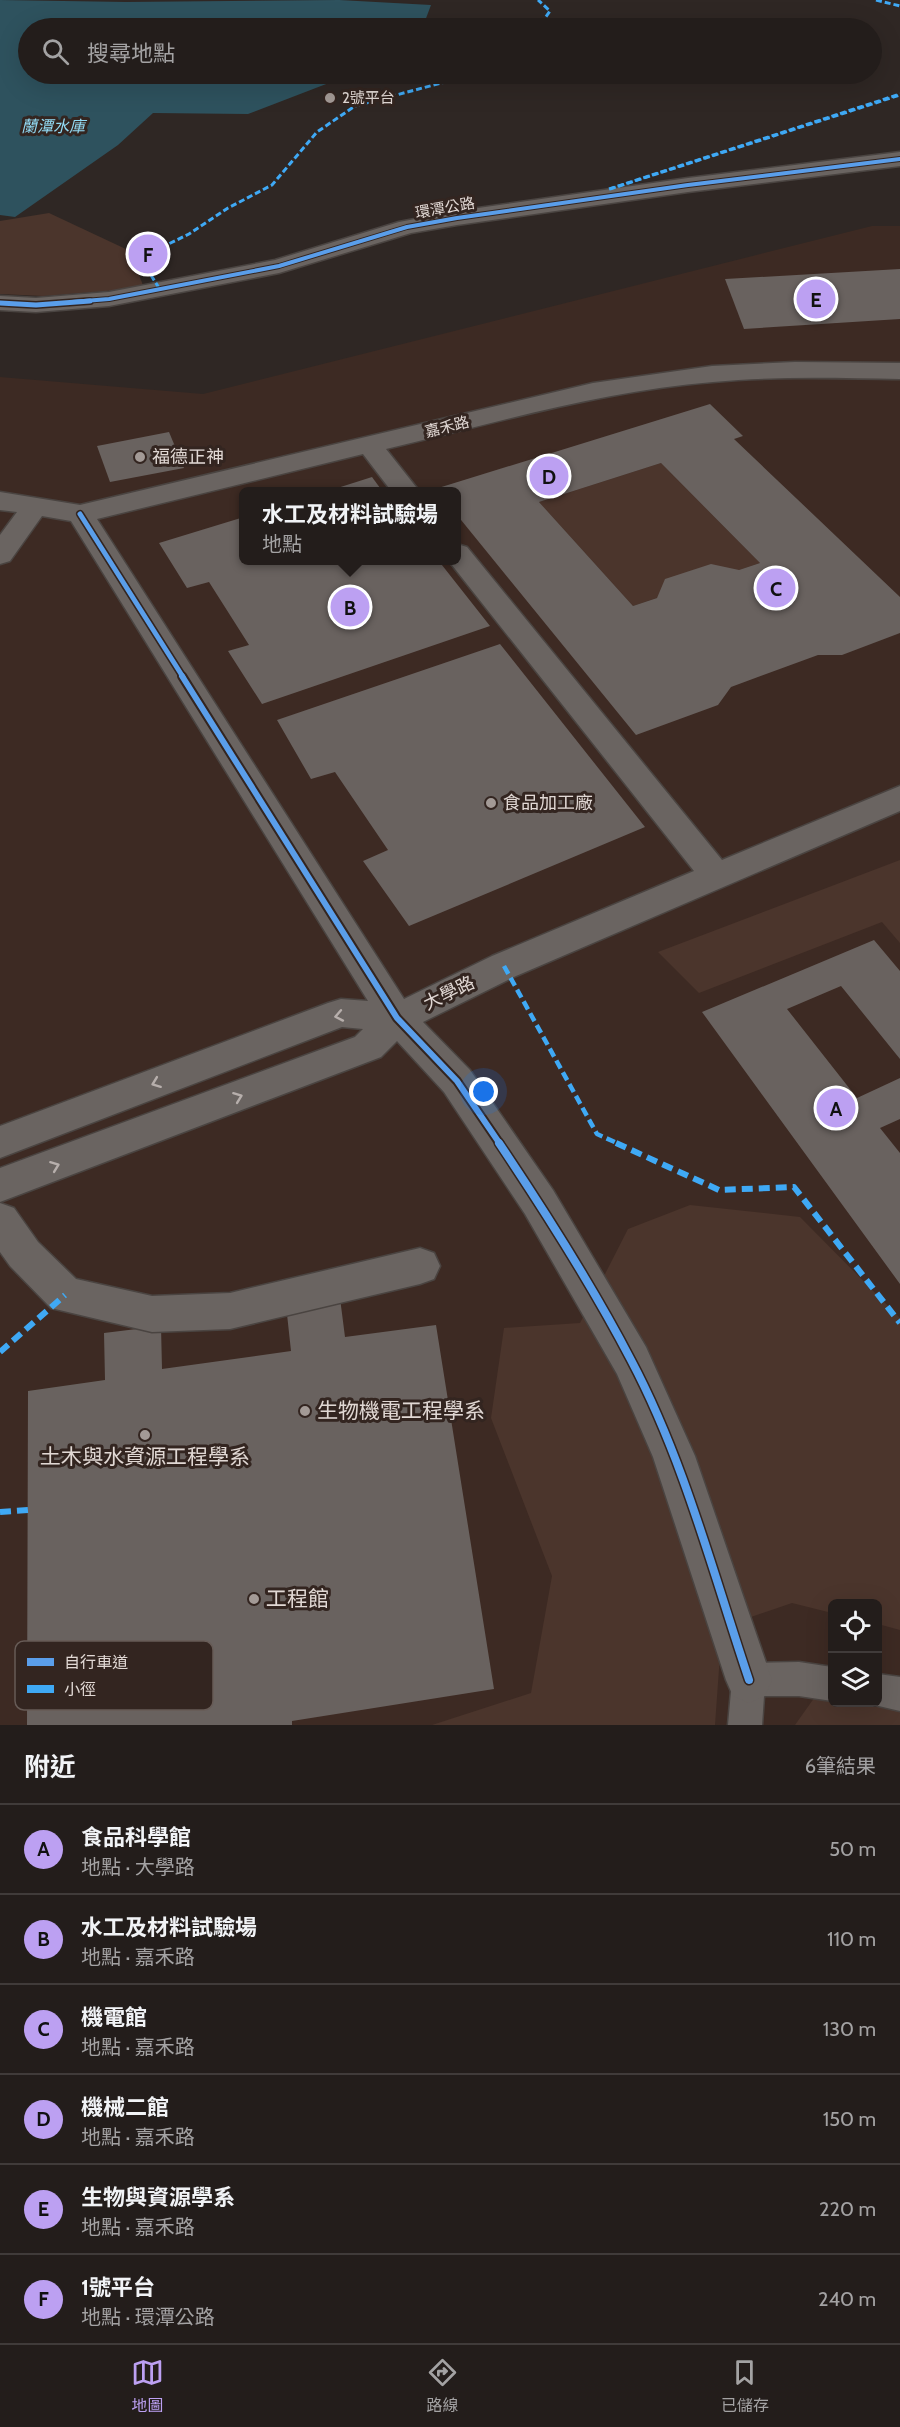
<!DOCTYPE html>
<html lang="zh-TW">
<meta charset="utf-8">
<style>
body{margin:0;font-family:Cabin,"Noto Sans TC",sans-serif;background:#2b2624;color:#f1f3f6}
.controls{position:absolute;right:18px;bottom:18px;display:grid;overflow:hidden;border-radius:9px;box-shadow:0 6px 24px #0002}
.controls button{width:54px;height:54px;display:grid;place-items:center;padding:0;border:0;border-bottom:2px solid #403b3a;background:#231d1b;color:#f1f3f6;font:30px sans-serif}
.you{position:absolute;left:484px;top:1092px;width:21px;height:21px;margin:-15px;border:4px solid #fff;border-radius:50%;background:#1a73e8;box-shadow:0 0 0 9px #1a73e833}
.badge{display:grid;place-items:center;width:39px;height:39px;border-radius:50%;background:#bca0f2;color:#111;font-size:20px;font-weight:700}
.pin{position:absolute;translate:-50% -50%;border:3px solid #fff;box-shadow:0 2px 6px #0006}
.popup{position:absolute;left:239px;top:487px;width:222px;height:78px;box-sizing:border-box;display:grid;place-content:center;border-radius:9px;background:#231d1b;filter:drop-shadow(0 2px 4px #0005);font-size:20px;white-space:nowrap;color:#a3a2a3}
.popup b{font-size:22px;color:#f1f3f6}
.popup::after{content:'';position:absolute;left:50%;top:100%;margin-left:-12px;border:12px solid transparent;border-top-color:#231d1b}
.list{margin:0;padding:0;list-style:none}
h2{display:flex;justify-content:space-between;align-items:center;height:78px;margin:0;padding:0 24px;font-size:26px}
h2 small{font-size:20px;font-weight:400;color:#a3a2a3}
.list li{display:grid;grid-template-columns:39px 1fr auto;gap:18px;align-items:center;box-sizing:border-box;height:90px;padding:0 24px;border-top:2px solid #403b3a}
.list b{display:block;font-size:22px;white-space:nowrap}
.list p{margin:0;font-size:20px;white-space:nowrap;color:#a3a2a3}
.list em{font-size:20px;font-style:normal;color:#a3a2a3}
.icon{flex:none;width:33px;height:33px;fill:none;stroke:currentColor;stroke-width:2;stroke-linecap:round;stroke-linejoin:round}
.map{position:relative;flex:none;width:900px;height:1725px;overflow:hidden}
.search{position:absolute;background:#231d1b;box-shadow:0 6px 24px #0002;left:18px;right:18px;top:18px;height:66px;display:flex;align-items:center;gap:15px;box-sizing:border-box;padding:0 21px;border-radius:33px;color:#a3a2a3;font-size:22px}
.sheet{height:618px;background:#231d1b}
nav{display:flex;justify-content:space-around;align-items:center;box-sizing:border-box;height:84px;border-top:2px solid #403b3a;background:#231d1b;font-size:16px;color:#a3a2a3}
nav a{display:grid;justify-items:center;gap:3px}
nav .on{color:#bca0f2}
.map>svg:first-child{display:block}
</style>
<div class="map">
<svg width="900" height="1725" viewBox="0 0 900 1725">
<rect width="100%" height="100%" fill="#2f2724"/>
<path fill="#3d2a23" fill-rule="evenodd" d="M 872,226 L 900,226 L 900,1725 L 0,1725 L 0,377 L 203,394 ZM 244,492 L 457,492 L 457,560 L 244,560 ZM 832,1604 L 878,1604 L 878,1702 L 832,1702 Z"/>
<g fill="#4b352c">
<polygon points="49,213 130,251 144,288 43,296 0,294 0,221"/>
<polygon points="661,463 760,563 633,606 539,502"/>
<polygon points="900,860 900,943 882,922 699,993 658,952"/>
<polygon points="690,1205 800,1217 900,1318 900,1630 878,1624 878,1604 832,1604 832,1613 792,1603 722,1627 715,1725 432,1725 531,1693 552,1576 491,1418 504,1328 580,1323 628,1229"/>
<polygon points="817,1694 832,1695 832,1702 878,1702 878,1698 900,1700 900,1725 795,1725"/>
</g>
<polygon fill="#2e525e" points="0,0 126,2 339,0 431,5 425,21 413,28 28,28 28,74 345,74 334,81 248,114 153,113 118,145 15,217 0,215"/>
<g fill="#69625f" fill-rule="evenodd">
<polygon points="900,269 900,319 744,329 725,279"/>
<path d="M 710,404 L 743,436 L 734,439 L 900,597 L 900,633 L 842,655 L 818,655 L 731,687 L 718,705 L 636,735 L 457,515 L 457,492 L 437,492 L 435,489 ZM 661,463 L 760,563 L 739,570 L 711,564 L 665,579 L 657,598 L 633,606 L 539,502 Z"/>
<polygon points="169,432 184,468 110,482 97,446"/>
<polygon points="372,477 383,492 328,492 328,491"/>
<polygon points="244,517 244,560 438,560 490,626 262,704 228,651 249,645 209,582 187,588 159,543"/>
<polygon points="500,644 645,827 409,926 363,861 388,850 335,772 311,779 277,720"/>
<polygon points="874,940 900,971 900,1059 841,986 787,1009 857,1098 900,1078 900,1119 880,1128 900,1153 900,1284 702,1012"/>
<polygon points="340,1298 345,1337 436,1325 494,1689 292,1721 292,1725 27,1725 28,1391 105,1380 104,1333 161,1326 162,1369 291,1351 286,1305"/>
</g>
<g fill="none" stroke-linecap="round" stroke-linejoin="round">
<g stroke="#4a4441" stroke-width="3">
<g id="lane">
<polygon points="799,1662 832,1667 832,1701 799,1696 764,1696 762,1725 728,1725 732,1680 737,1668 749,1663"/>
<polygon points="878,1674 900,1677 900,1711 866,1703 878,1702"/>
</g>
</g>
<g stroke="#4a4441" stroke-width="3">
<g id="street">
<path d="M 795,362 L 900,363 L 900,379 C 838,378 775,376 713,382 C 602,391 494,423 386,449 L 420,492 L 392,492 L 363,454 L 97,519 L 404,999 L 492,956 L 694,871 L 448,560 L 457,560 L 457,544 L 467,547 L 722,860 L 900,786 L 900,811 L 516,976 L 423,1022 L 470,1070 L 553,1190 L 646,1347 L 695,1456 L 772,1680 L 765,1696 L 749,1703 L 733,1696 L 726,1680 L 653,1457 L 617,1374 L 525,1214 L 444,1092 L 397,1041 L 381,1057 L 0,1202 L 0,1168 L 355,1037 L 363,1029 L 342,1027 L 0,1158 L 0,1126 L 328,1003 L 341,999 L 368,1001 L 71,521 L 42,516 L 10,561 L 0,564 L 0,535 L 17,512 L 0,510 L 0,492 L 80,505 L 593,383 L 712,366 Z"/>
<polygon points="0,1203 14,1208 38,1242 76,1279 152,1296 230,1293 420,1248 434,1253 440,1266 434,1279 420,1284 230,1329 152,1332 51,1308 10,1266 0,1252"/>
</g>
</g>
<g stroke="#4a4441" stroke-width="3">
<polygon id="secondary" points="900,152 900,166 688,192 457,225 411,233 279,273 109,306 36,312 0,310 0,296 36,298 109,292 275,260 399,222 457,211 688,178"/>
</g>
<use href="#lane" fill="#6a6461" fill-rule="evenodd"/>
<use href="#street" fill="#6a6461" fill-rule="evenodd"/>
<use href="#secondary" fill="#6a6461" fill-rule="evenodd"/>
<g stroke="#3fa9f5" stroke-width="3" stroke-dasharray="6 3" stroke-linecap="butt">
<polyline points="876,0 900,6"/>
<polyline points="533,28 540,25 550,11 538,0"/>
<polyline points="609,189 900,94"/>
<polyline points="610,189 900,95"/>
<polyline points="159,288 144,264 148,254 189,234 228,208 272,185 317,132 355,106 460,78 463,74"/>
</g>
<polyline stroke="#3fa9f5" stroke-width="4.5" stroke-dasharray="9 4.5" stroke-linecap="butt" points="504,966 597,1134 619,1144"/>
<g stroke="#3fa9f5" stroke-width="6" stroke-dasharray="11 6" stroke-linecap="butt">
<polyline points="616,1143 719,1190 794,1187 900,1323"/>
<polyline points="0,1352 65,1295"/>
<polyline points="0,1512 28,1510"/>
</g>
<g stroke="#332520" stroke-width="6">
<polyline id="cycleway-far3" points="72,302 109,299 279,266 407,227 457,218 688,185 900,159"/>
</g>
<g stroke="#332520" stroke-width="8">
<g id="cycleway-far2">
<polyline points="0,303 36,305 90,301"/>
<polyline points="80,514 183,677"/>
</g>
</g>
<g stroke="#332520" stroke-width="10">
<polyline id="cycleway-far1" points="182,676 397,1018 457,1081 500,1144"/>
</g>
<g stroke="#332520" stroke-width="11">
<path id="cycleway" d="M 499,1143 C 546,1213 592,1285 631,1360 C 684,1460 713,1573 749,1680"/>
</g>
<use href="#cycleway-far3" stroke="#5a9eea" stroke-width="4"/>
<use href="#cycleway-far2" stroke="#5a9eea" stroke-width="5"/>
<use href="#cycleway-far1" stroke="#5a9eea" stroke-width="6"/>
<use href="#cycleway" stroke="#5a9eea" stroke-width="8"/>
</g>
<defs><path id="oneway-chevron" d="M-2-3.5L2.5 0L-2 3.5" fill="none" stroke-width="1.6" stroke-linecap="round" stroke-linejoin="round" transform="scale(1.5)"/></defs>
<g stroke="#b7afac">
<use href="#oneway-chevron" transform="translate(339 1016) rotate(169)"/>
<use href="#oneway-chevron" transform="translate(156 1083) rotate(159)"/>
<use href="#oneway-chevron" transform="translate(238 1097) rotate(-21)"/>
<use href="#oneway-chevron" transform="translate(55 1166) rotate(-21)"/>
</g>
<g fill="#a39a96" stroke="#332520" stroke-width="2">
<circle cx="330" cy="98" r="6"/>
<circle cx="140" cy="457" r="6"/>
<circle cx="491" cy="803" r="6"/>
<circle cx="305" cy="1411" r="6"/>
<circle cx="145" cy="1435" r="6"/>
<circle cx="254" cy="1599" r="6"/>
</g>
<g text-anchor="middle" stroke-width="6" stroke-linejoin="round" paint-order="stroke">
<g font-size="15" fill="#e1d8d4" stroke="#332520" text-anchor="start">
<text x="342" y="103">2號平台</text>
</g>
<g font-size="15" fill="#e1d8d4" stroke="#332520">
<text transform="translate(445 208) rotate(-10)" y="5">環潭公路</text>
<text transform="translate(447 427) rotate(-14)" y="5">嘉禾路</text>
</g>
<g font-size="16" font-style="italic" fill="#92daf4" stroke="#332520">
<text x="53" y="132">蘭潭水庫</text>
</g>
<g font-size="18" fill="#e1d8d4" stroke="#332520" text-anchor="start">
<text x="152" y="463">福德正神</text>
<text x="503" y="809">食品加工廠</text>
</g>
<g font-size="18" fill="#e1d8d4" stroke="#332520">
<text transform="translate(449 993) rotate(-26)" y="6">大學路</text>
</g>
<g font-size="21" fill="#e1d8d4" stroke="#332520" text-anchor="start">
<text x="317" y="1418">生物機電工程學系</text>
<text x="145" y="1464" text-anchor="middle">土木與水資源工程學系</text>
<text x="266" y="1606">工程館</text>
</g>
</g>
<rect x="15" y="1641" width="198" height="69" rx="9" fill="#332520" stroke="#675b56" stroke-width="1.5"/>
<rect x="27" y="1658" width="27" height="8" fill="#5a9eea"/>
<rect x="27" y="1685" width="27" height="8" fill="#3fa9f5"/>
<g font-size="16" fill="#e1d8d4">
<text x="64" y="1668">自行車道</text>
<text x="64" y="1695">小徑</text>
</g>
</svg>
<div class="controls">
<button><svg class="icon" aria-label="locate" viewBox="0 0 24 24"><circle cx="12" cy="12" r="6"/><path d="M12 2v4M12 18v4M2 12h4M18 12h4"/></svg></button>
<button><svg class="icon" aria-label="layers" viewBox="0 0 24 24"><path d="M12 4l9 5-9 5-9-5zM3 14l9 5 9-5"/></svg></button>
</div>
<div class="you"></div>
<div class="pin badge" style="left:836px;top:1108px">A</div>
<div class="pin badge" style="left:350px;top:607px">B</div>
<div class="popup"><b>水工及材料試驗場</b>地點</div>
<div class="pin badge" style="left:776px;top:588px">C</div>
<div class="pin badge" style="left:549px;top:476px">D</div>
<div class="pin badge" style="left:816px;top:299px">E</div>
<div class="pin badge" style="left:148px;top:254px">F</div>
<div class="search"><svg class="icon" aria-label="search" viewBox="0 0 24 24"><circle cx="10" cy="10" r="6"/><path d="M15 15l6 6"/></svg>搜尋地點</div>
</div>
<section class="sheet">
<h2>附近<small>6筆結果</small></h2>
<ul class="list">
<li><span class="badge">A</span><div><b>食品科學館</b><p>地點 · 大學路</p></div><em>50 m</em></li>
<li><span class="badge">B</span><div><b>水工及材料試驗場</b><p>地點 · 嘉禾路</p></div><em>110 m</em></li>
<li><span class="badge">C</span><div><b>機電館</b><p>地點 · 嘉禾路</p></div><em>130 m</em></li>
<li><span class="badge">D</span><div><b>機械二館</b><p>地點 · 嘉禾路</p></div><em>150 m</em></li>
<li><span class="badge">E</span><div><b>生物與資源學系</b><p>地點 · 嘉禾路</p></div><em>220 m</em></li>
<li><span class="badge">F</span><div><b>1號平台</b><p>地點 · 環潭公路</p></div><em>240 m</em></li>
</ul>
</section>
<nav>
<a class="on"><svg class="icon" aria-label="map" viewBox="0 0 24 24"><path d="M3 6l6-2 6 2 6-2v14l-6 2-6-2-6 2zM9 4v14M15 6v14"/></svg>地圖</a>
<a><svg class="icon" aria-label="directions" viewBox="0 0 24 24"><path d="M12 3l9 9-9 9-9-9zM9 14v-3h6M13 9l2 2-2 2"/></svg>路線</a>
<a><svg class="icon" aria-label="saved" viewBox="0 0 24 24"><path d="M7 4h10v16l-5-4-5 4z"/></svg>已儲存</a>
</nav>
